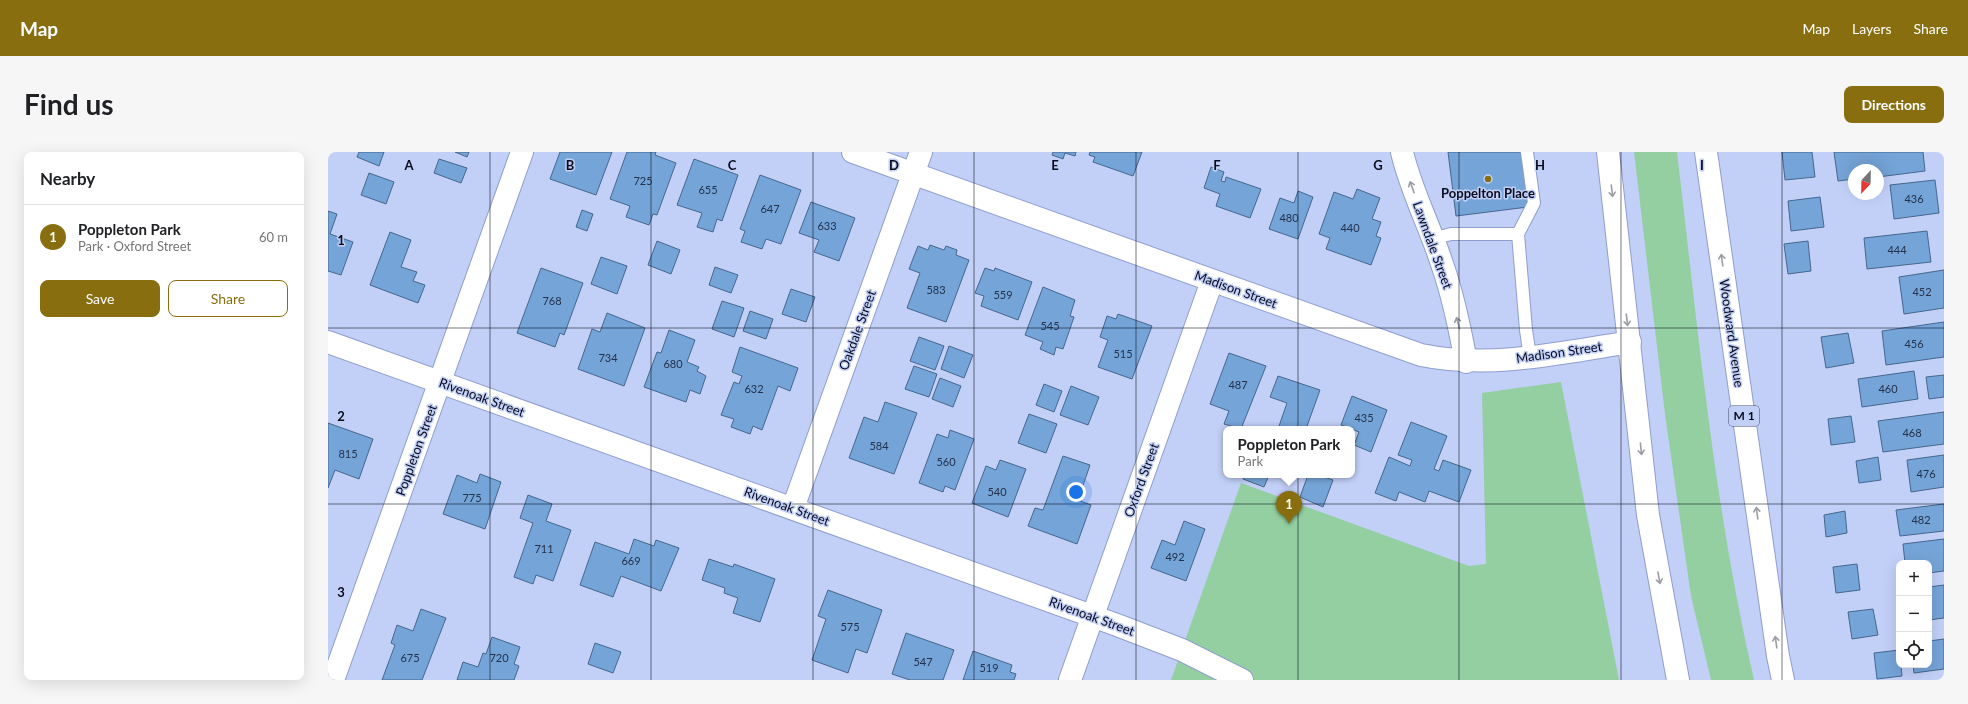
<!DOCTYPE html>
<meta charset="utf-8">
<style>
body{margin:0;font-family:Lato,sans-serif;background:#f6f6f6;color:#202124}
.controls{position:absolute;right:12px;bottom:12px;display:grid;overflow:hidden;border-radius:8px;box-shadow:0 4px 16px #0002}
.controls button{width:36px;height:36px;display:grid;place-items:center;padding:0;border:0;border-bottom:1px solid #e0e0e0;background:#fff;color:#202124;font:20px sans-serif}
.compass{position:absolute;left:1520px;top:12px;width:36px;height:36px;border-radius:50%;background:#fff;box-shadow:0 4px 16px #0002;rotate:202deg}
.you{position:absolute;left:748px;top:340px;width:14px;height:14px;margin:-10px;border:3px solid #fff;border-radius:50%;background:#1a73e8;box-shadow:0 0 0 6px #1a73e833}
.badge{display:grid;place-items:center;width:26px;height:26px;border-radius:50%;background:#886e0e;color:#fff;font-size:13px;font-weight:700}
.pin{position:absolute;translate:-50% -33px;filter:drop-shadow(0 1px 2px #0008)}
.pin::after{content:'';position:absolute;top:21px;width:14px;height:12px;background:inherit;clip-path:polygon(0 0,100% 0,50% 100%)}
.popup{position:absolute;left:895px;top:274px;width:132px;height:52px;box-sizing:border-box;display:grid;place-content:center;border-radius:8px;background:#fff;filter:drop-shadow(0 1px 3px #0005);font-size:13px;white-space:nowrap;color:#757577}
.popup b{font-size:15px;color:#202124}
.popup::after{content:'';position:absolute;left:50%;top:100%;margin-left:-8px;border:8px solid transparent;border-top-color:#fff}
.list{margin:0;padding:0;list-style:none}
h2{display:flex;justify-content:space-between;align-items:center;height:52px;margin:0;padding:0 16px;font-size:17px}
h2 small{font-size:13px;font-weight:400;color:#757577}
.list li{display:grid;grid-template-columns:26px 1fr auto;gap:12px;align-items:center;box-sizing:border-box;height:64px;padding:0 16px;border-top:1px solid #e0e0e0}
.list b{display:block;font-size:15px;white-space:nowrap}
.list p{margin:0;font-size:13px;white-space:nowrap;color:#757577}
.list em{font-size:13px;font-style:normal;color:#757577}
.actions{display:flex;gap:8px;padding:12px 16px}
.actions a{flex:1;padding:9px 0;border:1px solid #886e0e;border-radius:8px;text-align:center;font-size:14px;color:#886e0e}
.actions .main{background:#886e0e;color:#fff}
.icon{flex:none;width:22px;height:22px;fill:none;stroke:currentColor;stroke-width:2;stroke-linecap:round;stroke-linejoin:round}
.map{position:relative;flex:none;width:1616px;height:528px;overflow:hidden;border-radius:8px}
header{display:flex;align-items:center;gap:24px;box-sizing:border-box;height:56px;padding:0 20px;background:#886e0e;color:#fff}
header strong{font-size:19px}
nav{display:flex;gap:22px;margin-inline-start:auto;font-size:14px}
.intro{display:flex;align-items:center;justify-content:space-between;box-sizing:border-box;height:96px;padding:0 24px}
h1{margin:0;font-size:28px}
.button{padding:10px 18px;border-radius:8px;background:#886e0e;color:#fff;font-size:14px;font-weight:700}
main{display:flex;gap:24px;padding:0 24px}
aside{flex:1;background:#fff;border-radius:8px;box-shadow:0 4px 16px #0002}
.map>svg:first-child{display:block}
</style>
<header>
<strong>Map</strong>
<nav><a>Map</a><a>Layers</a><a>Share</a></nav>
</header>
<div class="intro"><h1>Find us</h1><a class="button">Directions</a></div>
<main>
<aside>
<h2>Nearby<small></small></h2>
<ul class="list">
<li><span class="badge">1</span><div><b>Poppleton Park</b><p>Park · Oxford Street</p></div><em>60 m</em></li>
</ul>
<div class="actions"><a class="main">Save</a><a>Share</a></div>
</aside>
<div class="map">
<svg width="1616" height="528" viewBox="0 0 1616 528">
<rect width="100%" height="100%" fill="#c2cff7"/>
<g fill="#93cfa1">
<path d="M 1306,0 L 1349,0 C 1370,177 1386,355 1426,528 L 1383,528 L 1363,444 L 1337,262 Z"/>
<polygon points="1233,230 1291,528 843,528 913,331 1141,414 1158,412 1154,241"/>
</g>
<g fill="#75a4d8" stroke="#45678d">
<polygon points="31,0 56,0 51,14 29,5"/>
<polygon points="127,0 141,0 139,5"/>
<polygon points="232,0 284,0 268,43 222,27"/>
<polygon points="299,0 328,0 327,3 348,11 329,63 325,62 321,73 298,65 302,54 282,47"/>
<polygon points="725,0 748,0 747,4 737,1 735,7 724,3"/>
<polygon points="762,0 814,0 805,24 765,10 767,5 761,3"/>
<polygon points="1120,0 1194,0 1200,55 1128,64"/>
<polygon points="1454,0 1484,0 1487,25 1457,28"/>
<polygon points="1506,0 1595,0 1597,19 1550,25 1550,18 1526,18 1526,27 1510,29"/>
<polygon points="111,7 139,16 133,31 106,21"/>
<polygon points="366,7 410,23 394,69 389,67 385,80 369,75 374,61 349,53"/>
<polygon points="883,15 896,20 893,29 897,30 898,25 933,37 922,66 888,54 892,42 876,36"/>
<polygon points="41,21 66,30 58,52 33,43"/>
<polygon points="432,23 473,38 453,92 438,87 434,97 413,90 417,79 412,77"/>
<polygon points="1607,28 1611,61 1566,67 1562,33"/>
<polygon points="1029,37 1052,46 1044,67 1053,70 1048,84 1053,86 1043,113 998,97 1002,86 991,82 1006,40 1025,47"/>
<polygon points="970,39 985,45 970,87 941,77 952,46 966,51"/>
<polygon points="1492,45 1496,75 1463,79 1460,49"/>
<polygon points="483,50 527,66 511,109 486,100 491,88 471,81"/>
<polygon points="254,58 265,62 259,79 248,75"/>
<polygon points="0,59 9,62 2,82 25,90 13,123 0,119"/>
<polygon points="1599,79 1603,110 1539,117 1536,86"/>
<polygon points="62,80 83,88 73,115 89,120 85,129 97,133 90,151 42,133"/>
<polygon points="329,89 352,98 343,122 320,113"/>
<polygon points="1480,89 1483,119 1460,122 1456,92"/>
<polygon points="602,93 616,98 618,94 629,98 628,103 641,108 618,170 579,156 592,121 581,117 590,94 600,98"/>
<polygon points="273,105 299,114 289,142 263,132"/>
<polygon points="387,115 410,123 403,141 381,133"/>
<polygon points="213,116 255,131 236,183 232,181 227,195 189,181"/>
<polygon points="657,116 666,119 667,116 704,130 690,168 653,154 656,144 647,141"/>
<polygon points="1616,118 1616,156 1576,162 1571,125"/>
<polygon points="715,135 747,148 742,164 746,165 735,197 728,195 726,203 712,197 715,190 697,183"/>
<polygon points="463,137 487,145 478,170 454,162"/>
<polygon points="394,149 416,156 406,185 384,177"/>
<polygon points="422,159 445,167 438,187 415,179"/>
<polygon points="279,161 317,176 296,234 250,217 264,177 272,180"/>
<polygon points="790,162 824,174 804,227 770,215 780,188 772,185 779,164 788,167"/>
<polygon points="1616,170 1616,205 1558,213 1554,179"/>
<polygon points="341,178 367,188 359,210 371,215 369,219 378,224 372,242 362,238 358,250 316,235 329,200 333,201"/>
<polygon points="1520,181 1526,211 1498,216 1493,185"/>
<polygon points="591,185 616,194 607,218 582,209"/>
<polygon points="621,194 645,203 636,226 613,217"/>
<polygon points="412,195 470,216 462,239 450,234 434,278 425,274 422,282 403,275 406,267 393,263 406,230 411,232 414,224 404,220"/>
<polygon points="901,201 938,214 913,277 896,272 901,259 882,252"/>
<polygon points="586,214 609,222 601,245 577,237"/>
<polygon points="1586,219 1590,247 1534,255 1530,227"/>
<polygon points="1616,223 1616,245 1601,247 1598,225"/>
<polygon points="950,224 992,238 978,277 950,277 959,251 942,245"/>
<polygon points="612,226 633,234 625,255 604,247"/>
<polygon points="716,232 734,239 726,260 708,253"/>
<polygon points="743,234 771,245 760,273 732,263"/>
<polygon points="1024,244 1059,258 1043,300 1026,293 1031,280 1013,273"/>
<polygon points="557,250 589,261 566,322 521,306 536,265 550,270"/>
<polygon points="1616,260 1616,292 1555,300 1550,269"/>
<polygon points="701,262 729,272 718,301 690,291"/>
<polygon points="1523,264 1527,290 1503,293 1500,267"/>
<polygon points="1083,270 1119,284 1106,317 1111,319 1115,308 1143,318 1131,350 1101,339 1097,350 1071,340 1068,349 1047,341 1061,305 1082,314 1084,308 1070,303"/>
<polygon points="0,271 45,287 31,327 7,318 0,336"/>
<polygon points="622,278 646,287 627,338 617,334 615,340 591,331 609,282 620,286"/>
<polygon points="1616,303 1616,335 1583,340 1579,308"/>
<polygon points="735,304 762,313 750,348 763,353 749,392 700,374 707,356 715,358"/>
<polygon points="1550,305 1553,328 1531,331 1528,309"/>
<polygon points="672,308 698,317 680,365 644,351 658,314 668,318"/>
<polygon points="152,322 173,330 157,377 115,362 129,323 149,331"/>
<polygon points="916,323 941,323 936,335 915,327"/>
<polygon points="980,323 991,323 1005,328 995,355 972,345"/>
<polygon points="200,343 224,352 218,369 243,378 225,429 208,423 205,432 186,425 205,371 192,366"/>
<polygon points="1616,352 1616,379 1572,384 1568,358"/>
<polygon points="1517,359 1519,381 1498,385 1496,363"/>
<polygon points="856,369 877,377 858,429 823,416 834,388 847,393"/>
<polygon points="306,387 326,394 328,388 351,396 333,439 293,424 285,445 252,433 267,390 301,402"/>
<polygon points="1616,387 1616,419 1601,421 1601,411 1577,411 1575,392"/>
<polygon points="381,407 405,415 406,412 447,427 432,470 405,461 410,446 396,441 397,436 374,428"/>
<polygon points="1529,412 1532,438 1508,441 1505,415"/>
<polygon points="1616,433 1616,466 1601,468 1601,435"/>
<polygon points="500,438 554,458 539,501 528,497 520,521 484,508 498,467 490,464"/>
<polygon points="93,457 118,466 94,528 54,528 67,493 63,491 69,473 85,479"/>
<polygon points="1545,457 1550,483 1524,487 1520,460"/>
<polygon points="578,481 626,498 615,528 582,528 564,522"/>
<polygon points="164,485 192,495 186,512 191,514 186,528 129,528 135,510 150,515 155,501 158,502"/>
<polygon points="1616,487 1616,517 1586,521 1585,513 1601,513 1601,489"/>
<polygon points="267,491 293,500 285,521 260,512"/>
<polygon points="1571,498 1571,513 1573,513 1574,524 1549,527 1546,501"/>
<polygon points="645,499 684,513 682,520 688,522 686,528 635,528"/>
</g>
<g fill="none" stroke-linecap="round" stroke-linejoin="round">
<g stroke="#8f9ece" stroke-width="14">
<g id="service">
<polyline points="1199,0 1206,51 1190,82 1198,178 1202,205"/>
<polyline points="1104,87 1123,82 1190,82"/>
</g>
</g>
<g stroke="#8f9ece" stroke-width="24">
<g id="minor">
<path d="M 525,0 L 1093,203 C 1162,217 1233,201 1302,190"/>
<path d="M 1074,0 C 1083,39 1102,74 1114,112 C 1125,143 1132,177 1138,210"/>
<polyline points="0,190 789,473 854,498 914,528"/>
<polyline points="465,356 593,0"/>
<polyline points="5,528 194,0"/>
<polyline points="742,528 884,129"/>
</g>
</g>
<g stroke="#8f9ece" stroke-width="24">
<g id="primary">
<polyline points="1280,0 1320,363 1350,528"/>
<polyline points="1378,0 1450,504 1455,528"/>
</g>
</g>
<use href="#service" stroke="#fff" stroke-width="12"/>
<use href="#minor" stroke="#fff" stroke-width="22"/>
<use href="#primary" stroke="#fff" stroke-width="22"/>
</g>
<defs><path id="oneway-shaft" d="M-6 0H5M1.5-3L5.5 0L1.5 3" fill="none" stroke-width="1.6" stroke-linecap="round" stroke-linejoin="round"/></defs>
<g stroke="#9c9da4">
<use href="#oneway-shaft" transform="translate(1084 35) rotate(-110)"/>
<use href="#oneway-shaft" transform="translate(1284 39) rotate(83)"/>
<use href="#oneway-shaft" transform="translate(1394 108) rotate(-98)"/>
<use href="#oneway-shaft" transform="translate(1299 168) rotate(83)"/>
<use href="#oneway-shaft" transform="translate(1130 171) rotate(-105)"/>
<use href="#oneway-shaft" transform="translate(1313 297) rotate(84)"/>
<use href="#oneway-shaft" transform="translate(1429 361) rotate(-98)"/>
<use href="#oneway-shaft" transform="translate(1331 426) rotate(80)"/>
<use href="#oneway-shaft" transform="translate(1448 490) rotate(-98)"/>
</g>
<path fill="none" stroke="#080b1c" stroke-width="1" stroke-opacity="0.55" d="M 162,0 L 162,528M 323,0 L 323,528M 485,0 L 485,528M 646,0 L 646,528M 808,0 L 808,528M 970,0 L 970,528M 1131,0 L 1131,528M 1293,0 L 1293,528M 1454,0 L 1454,528M 0,176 L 1616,176M 0,352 L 1616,352"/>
<circle fill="#886e0e" stroke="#c2cff7" stroke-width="1.5" cx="1160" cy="27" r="4"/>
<g text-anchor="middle" stroke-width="3" stroke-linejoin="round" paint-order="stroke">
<g font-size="11" fill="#23314b">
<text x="315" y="33">725</text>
<text x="380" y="42">655</text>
<text x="1586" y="51">436</text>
<text x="442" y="61">647</text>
<text x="961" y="70">480</text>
<text x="499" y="78">633</text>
<text x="1022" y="80">440</text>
<text x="1569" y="102">444</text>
<text x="608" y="142">583</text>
<text x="1594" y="144">452</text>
<text x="675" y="147">559</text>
<text x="224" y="153">768</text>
<text x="722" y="178">545</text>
<text x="1586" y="196">456</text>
<text x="795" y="206">515</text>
<text x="280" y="210">734</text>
<text x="345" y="216">680</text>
<text x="910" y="237">487</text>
<text x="426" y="241">632</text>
<text x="1560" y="241">460</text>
<text x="1036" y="270">435</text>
<text x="1584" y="285">468</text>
<text x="551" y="298">584</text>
<text x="20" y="306">815</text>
<text x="618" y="314">560</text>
<text x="1598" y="326">476</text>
<text x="669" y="344">540</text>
<text x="144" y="350">775</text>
<text x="1593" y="372">482</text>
<text x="216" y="401">711</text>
<text x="847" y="409">492</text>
<text x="303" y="413">669</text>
<text x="522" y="479">575</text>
<text x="82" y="510">675</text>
<text x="171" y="510">720</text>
<text x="595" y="514">547</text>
<text x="661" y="520">519</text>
</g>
<rect fill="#c2cff7" stroke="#40465e" stroke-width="1" x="1401" y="254" width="30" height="20" rx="3"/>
<g font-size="12" font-weight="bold" fill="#080b1c">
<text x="1416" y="268">M 1</text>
</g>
<g font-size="13" font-weight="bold" fill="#080b1c" stroke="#c2cff7">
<text x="1160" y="46">Poppelton Place</text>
</g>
<g font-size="13" fill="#080b1c" stroke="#c2cff7">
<text transform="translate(1105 93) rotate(70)" y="5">Lawndale Street</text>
<text transform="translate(908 137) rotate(20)" y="5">Madison Street</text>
<text transform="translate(529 178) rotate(-70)" y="5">Oakdale Street</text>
<text transform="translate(1404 181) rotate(82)" y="5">Woodward Avenue</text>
<text transform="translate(1231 200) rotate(-8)" y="5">Madison Street</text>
<text transform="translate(154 245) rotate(20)" y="5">Rivenoak Street</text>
<text transform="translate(88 298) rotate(-70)" y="5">Poppleton Street</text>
<text transform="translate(813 328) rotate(-70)" y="5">Oxford Street</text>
<text transform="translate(459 354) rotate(20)" y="5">Rivenoak Street</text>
<text transform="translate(764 464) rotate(20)" y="5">Rivenoak Street</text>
</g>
</g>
<g font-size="13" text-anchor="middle" font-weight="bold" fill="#080b1c" stroke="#c2cff7" stroke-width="3" stroke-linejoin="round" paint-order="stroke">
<text x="81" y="18">A</text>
<text x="242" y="18">B</text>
<text x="404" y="18">C</text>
<text x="566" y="18">D</text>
<text x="727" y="18">E</text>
<text x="889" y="18">F</text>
<text x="1050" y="18">G</text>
<text x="1212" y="18">H</text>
<text x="1374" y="18">I</text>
<text x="13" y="93">1</text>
<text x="13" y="269">2</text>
<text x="13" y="445">3</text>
</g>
</svg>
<div class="controls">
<button>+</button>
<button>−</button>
<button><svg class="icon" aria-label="locate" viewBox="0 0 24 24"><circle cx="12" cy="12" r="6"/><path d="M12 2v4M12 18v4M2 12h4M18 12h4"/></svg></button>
</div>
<svg class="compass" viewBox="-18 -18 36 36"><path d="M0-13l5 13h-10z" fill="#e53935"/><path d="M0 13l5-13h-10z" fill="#757577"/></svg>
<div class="you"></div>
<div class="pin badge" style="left:961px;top:372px">1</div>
<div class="popup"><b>Poppleton Park</b>Park</div>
</div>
</main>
